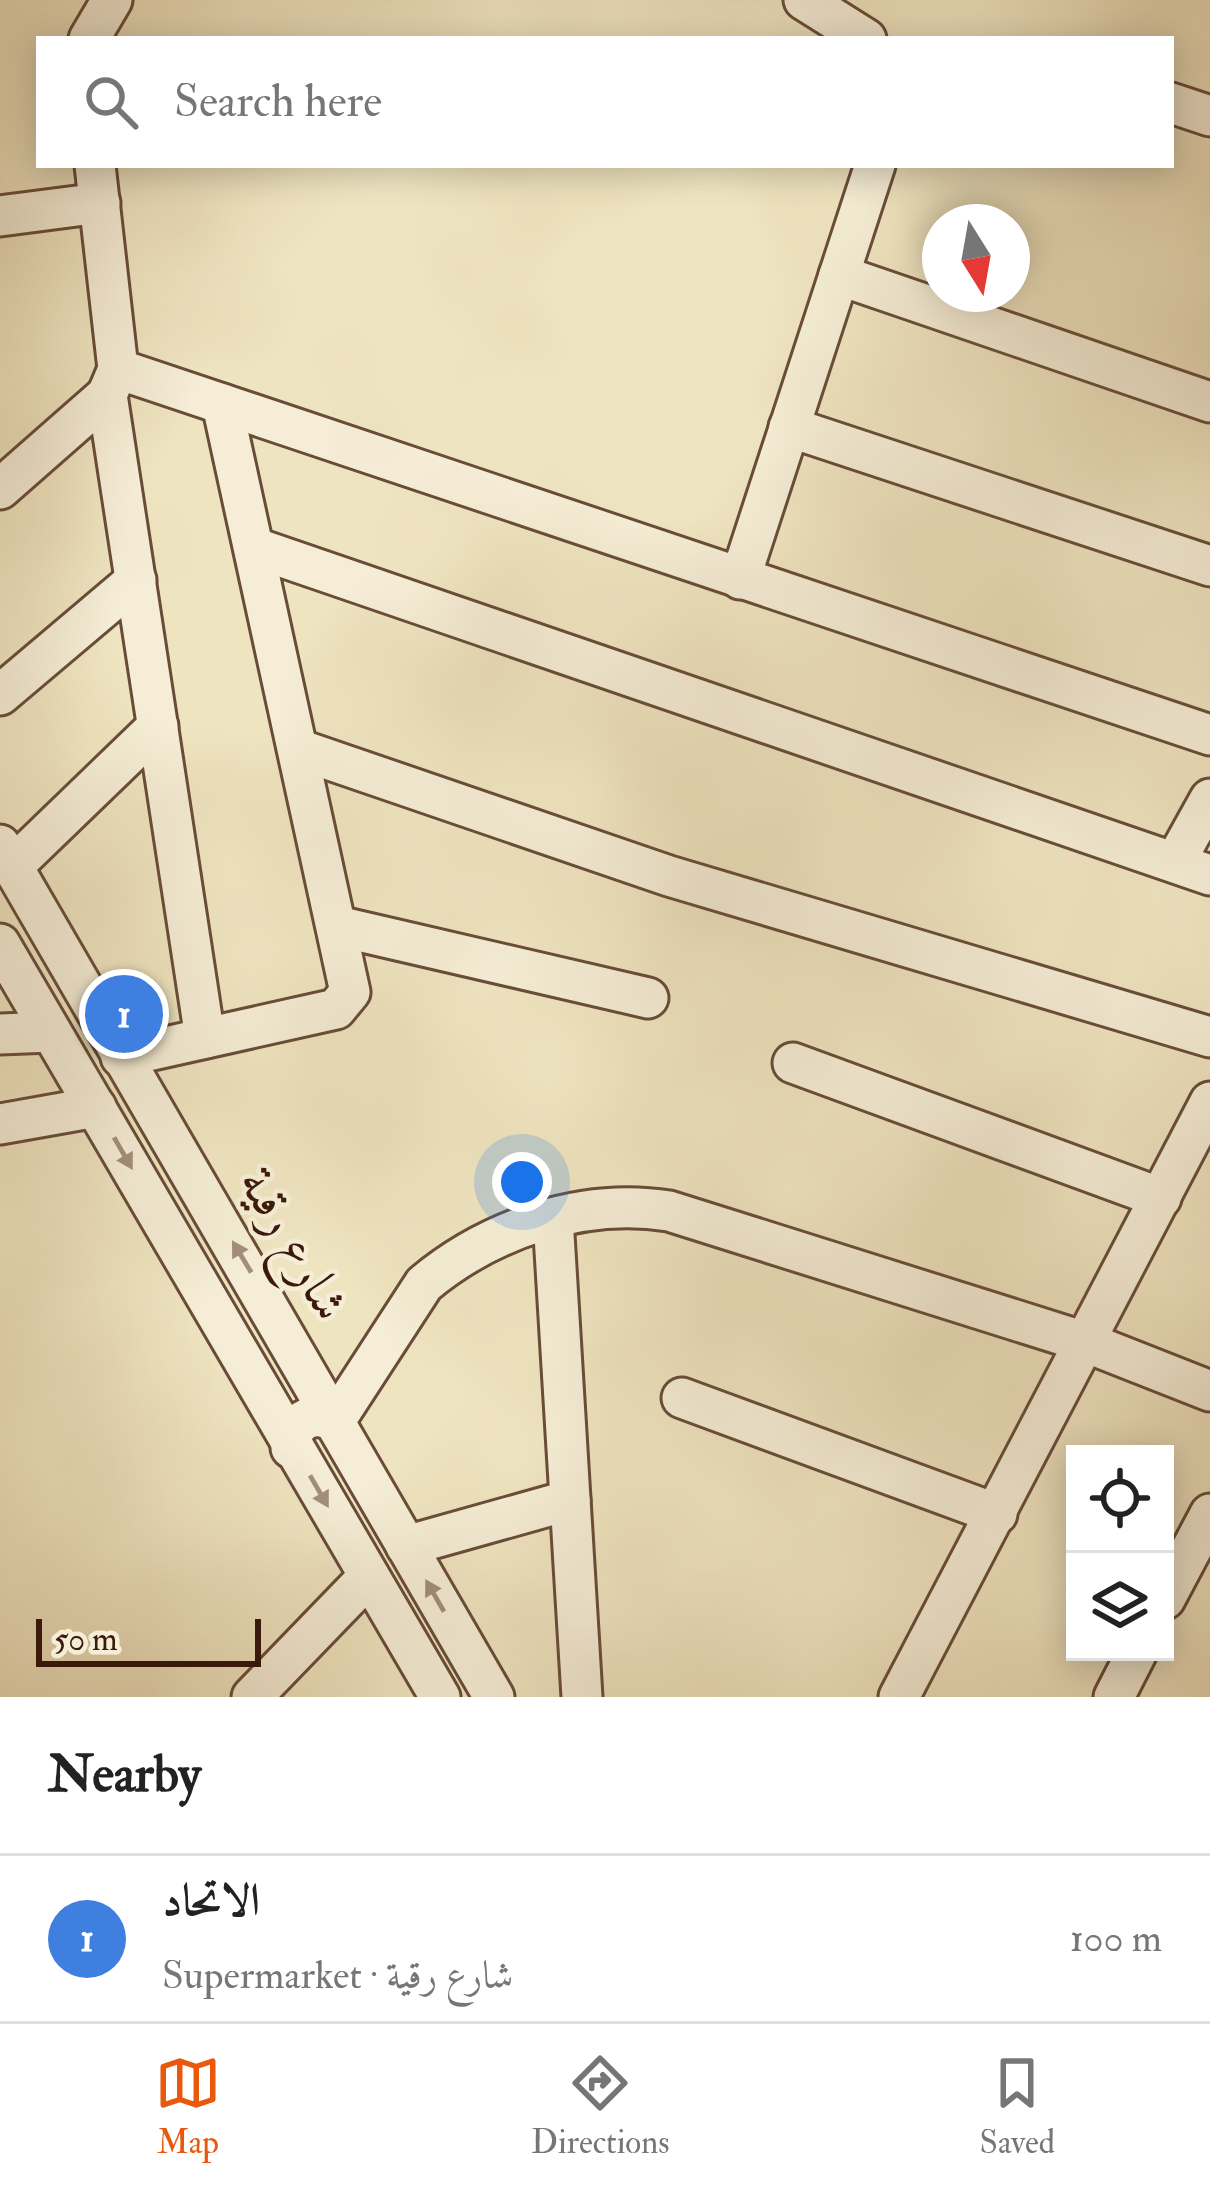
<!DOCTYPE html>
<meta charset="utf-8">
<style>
body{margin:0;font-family:"IM FELL Double Pica",Amiri,serif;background:#f2f2f2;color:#222}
.controls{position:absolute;right:36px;bottom:36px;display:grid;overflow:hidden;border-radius:0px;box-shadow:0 6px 30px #0003}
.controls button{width:108px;height:108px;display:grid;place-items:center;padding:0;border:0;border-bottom:3px solid #e0e0e0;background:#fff;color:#222;font:60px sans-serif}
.compass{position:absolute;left:922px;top:204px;width:108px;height:108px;border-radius:50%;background:#fff;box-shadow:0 6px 30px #0003;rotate:169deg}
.scale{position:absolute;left:36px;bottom:30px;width:225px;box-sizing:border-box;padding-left:12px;border:6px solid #3c1a0b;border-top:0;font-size:33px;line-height:42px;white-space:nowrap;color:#3c1a0b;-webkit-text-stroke:9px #f5edd6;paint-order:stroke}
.you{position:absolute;left:522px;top:1182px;width:42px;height:42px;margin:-30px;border:9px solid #fff;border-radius:50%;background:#1a73e8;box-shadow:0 0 0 18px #1a73e833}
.badge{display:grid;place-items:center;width:78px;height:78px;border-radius:50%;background:#ea580c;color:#fff;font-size:39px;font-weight:700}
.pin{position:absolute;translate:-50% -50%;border:6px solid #fff;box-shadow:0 3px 12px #0006}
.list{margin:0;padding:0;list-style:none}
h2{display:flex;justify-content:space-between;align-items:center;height:156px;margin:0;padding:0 48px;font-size:51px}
h2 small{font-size:39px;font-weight:400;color:#767676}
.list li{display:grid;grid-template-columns:78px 1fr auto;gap:36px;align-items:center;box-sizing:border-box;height:168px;padding:0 48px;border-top:3px solid #e0e0e0}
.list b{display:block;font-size:45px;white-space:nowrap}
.list p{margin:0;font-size:39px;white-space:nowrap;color:#767676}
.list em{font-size:39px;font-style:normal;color:#767676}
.icon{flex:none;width:66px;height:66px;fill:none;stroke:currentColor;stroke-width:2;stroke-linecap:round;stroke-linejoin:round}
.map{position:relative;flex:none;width:1210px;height:1697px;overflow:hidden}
.search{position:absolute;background:#fff;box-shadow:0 6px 30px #0003;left:36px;right:36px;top:36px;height:132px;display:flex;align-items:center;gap:30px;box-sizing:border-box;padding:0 42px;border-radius:0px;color:#767676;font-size:45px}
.sheet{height:324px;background:#fff}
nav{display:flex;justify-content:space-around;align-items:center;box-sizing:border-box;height:168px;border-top:3px solid #e0e0e0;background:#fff;font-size:33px;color:#767676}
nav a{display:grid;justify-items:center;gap:6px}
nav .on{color:#ea580c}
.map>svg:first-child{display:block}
</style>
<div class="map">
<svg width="1210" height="1697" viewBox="0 0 1210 1697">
<rect width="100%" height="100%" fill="#efe4c0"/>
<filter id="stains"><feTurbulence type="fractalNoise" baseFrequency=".00167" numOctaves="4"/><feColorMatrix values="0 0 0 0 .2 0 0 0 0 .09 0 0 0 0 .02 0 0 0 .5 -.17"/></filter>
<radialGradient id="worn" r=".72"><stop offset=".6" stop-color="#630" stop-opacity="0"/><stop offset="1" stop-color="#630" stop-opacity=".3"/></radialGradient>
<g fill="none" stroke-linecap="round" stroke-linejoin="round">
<g stroke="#694c38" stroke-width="45">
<g id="minor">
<polyline points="804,0 866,39"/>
<polyline points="89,39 112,0"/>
<polyline points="1171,103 1210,116"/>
<polyline points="95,165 118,369 107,395 205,1038"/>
<polyline points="0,216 100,203"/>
<polyline points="839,275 1210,402"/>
<polyline points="118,369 1210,735"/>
<polyline points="789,427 1210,566"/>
<polyline points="0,489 107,395"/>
<polyline points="256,548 1210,875"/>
<polyline points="740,579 875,165"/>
<polyline points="0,695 136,580"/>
<polyline points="298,749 669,876 1210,1037"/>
<polyline points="0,845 494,1697"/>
<polyline points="1175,862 1210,799"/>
<polyline points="13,866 158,726"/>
<polyline points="337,926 648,998"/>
<polyline points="0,944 440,1697"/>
<polyline points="0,1034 51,1032"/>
<polyline points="121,1057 336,1009 350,992 222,404"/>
<polyline points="793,1063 1161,1198"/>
<polyline points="0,1124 96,1107"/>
<polyline points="553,1218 582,1697"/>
<polyline points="682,1398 997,1514"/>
<path d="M 291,1448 C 291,1421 311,1410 335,1421 L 424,1284 C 490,1229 583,1197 669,1211 L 1088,1343 L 1210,1391"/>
<polyline points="406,1546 570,1500"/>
<polyline points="1165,1599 1210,1514"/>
<polyline points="252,1697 369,1576"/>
<polyline points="899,1697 1210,1102"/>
<polyline points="1114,1697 1137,1652"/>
</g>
</g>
<use href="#minor" stroke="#f5edd6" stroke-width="39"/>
</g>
<defs><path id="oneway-solid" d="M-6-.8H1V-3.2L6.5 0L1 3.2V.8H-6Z" transform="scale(3)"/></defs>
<g fill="#a28e7b">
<use href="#oneway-solid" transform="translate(123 1153) rotate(60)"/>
<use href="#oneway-solid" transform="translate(242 1257) rotate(-121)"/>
<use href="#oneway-solid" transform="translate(319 1491) rotate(60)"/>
<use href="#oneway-solid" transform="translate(435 1596) rotate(-120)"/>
</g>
<g text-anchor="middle" stroke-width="9" stroke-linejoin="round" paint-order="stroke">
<g font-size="51" fill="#3c1a0b" stroke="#f5edd6">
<text transform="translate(295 1243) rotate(60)" y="18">شارع رقية</text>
</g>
</g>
<rect width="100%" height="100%" filter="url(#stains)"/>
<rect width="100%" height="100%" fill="url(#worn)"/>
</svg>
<div class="controls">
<button><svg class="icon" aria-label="locate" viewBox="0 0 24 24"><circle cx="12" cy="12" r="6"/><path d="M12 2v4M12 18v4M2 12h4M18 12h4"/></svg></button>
<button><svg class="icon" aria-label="layers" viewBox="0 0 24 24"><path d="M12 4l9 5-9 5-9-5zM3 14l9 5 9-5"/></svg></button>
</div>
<svg class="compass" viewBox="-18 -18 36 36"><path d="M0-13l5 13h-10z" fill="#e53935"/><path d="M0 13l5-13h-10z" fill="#767676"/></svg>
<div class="scale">50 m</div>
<div class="you"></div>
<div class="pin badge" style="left:124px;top:1014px;background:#3f7fe0">1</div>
<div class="search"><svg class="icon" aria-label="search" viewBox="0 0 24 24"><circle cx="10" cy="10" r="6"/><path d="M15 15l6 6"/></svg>Search here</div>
</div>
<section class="sheet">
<h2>Nearby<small></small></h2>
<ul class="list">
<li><span class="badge" style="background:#3f7fe0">1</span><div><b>الاتحاد</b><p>Supermarket · شارع رقية</p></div><em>100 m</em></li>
</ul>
</section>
<nav>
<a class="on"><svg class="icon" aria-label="map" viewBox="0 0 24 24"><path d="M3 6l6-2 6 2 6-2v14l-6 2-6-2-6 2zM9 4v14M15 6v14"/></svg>Map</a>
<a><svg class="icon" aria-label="directions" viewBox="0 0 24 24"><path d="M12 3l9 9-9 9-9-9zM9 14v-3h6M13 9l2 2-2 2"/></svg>Directions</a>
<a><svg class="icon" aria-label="saved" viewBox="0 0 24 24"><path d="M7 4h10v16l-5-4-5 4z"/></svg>Saved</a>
</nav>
